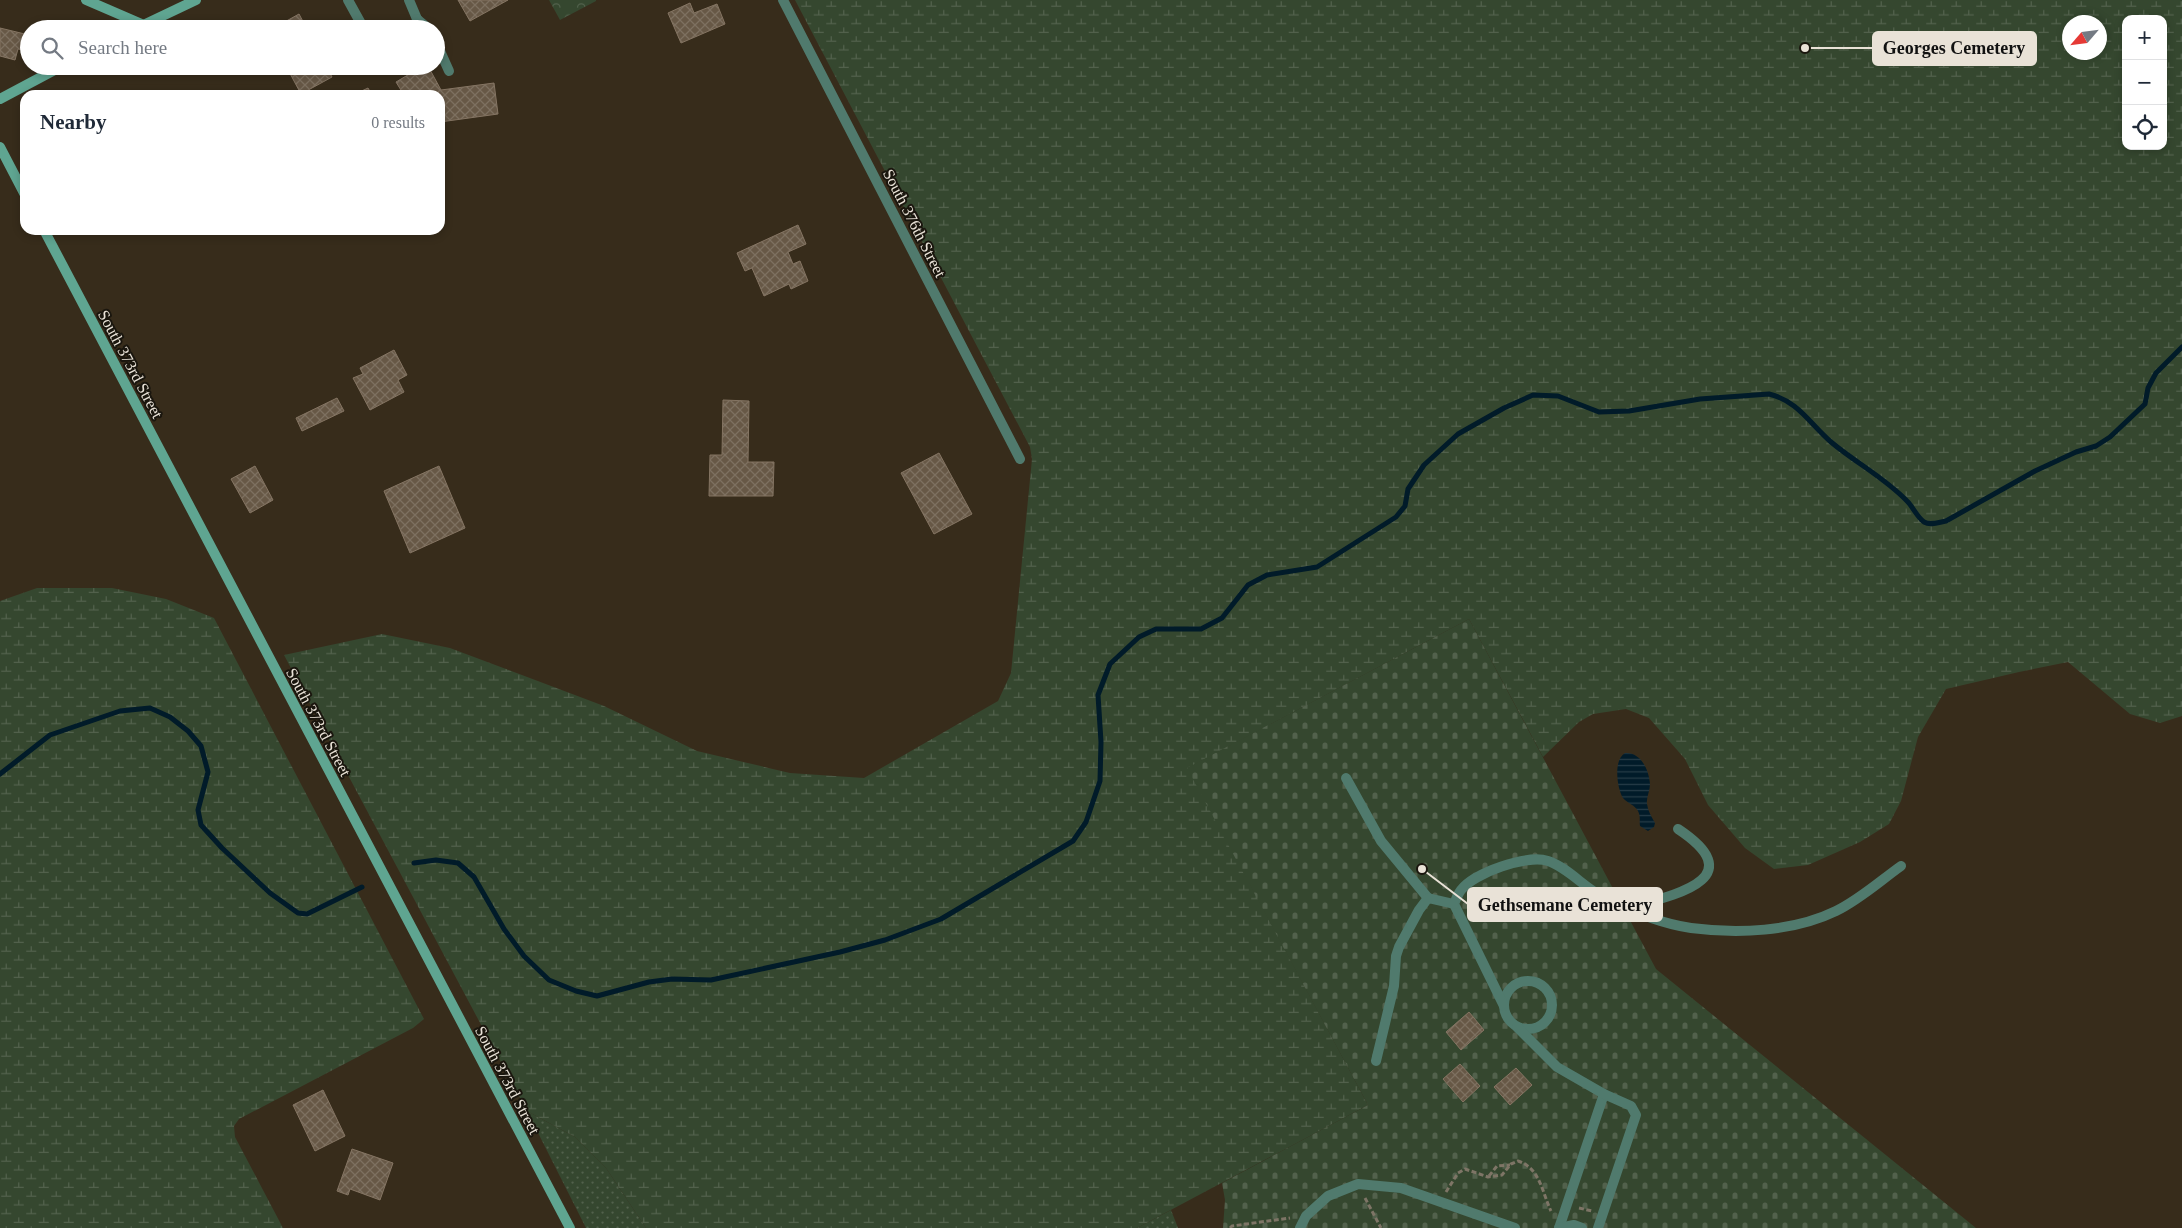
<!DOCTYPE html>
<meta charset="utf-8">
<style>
body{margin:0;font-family:Georgia,serif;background:#f2f2f3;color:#1f2937}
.controls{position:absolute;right:15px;top:15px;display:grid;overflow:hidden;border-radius:10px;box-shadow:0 2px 8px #0003}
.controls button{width:45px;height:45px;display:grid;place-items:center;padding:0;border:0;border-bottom:1px solid #e0e1e3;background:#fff;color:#1f2937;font:25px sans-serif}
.compass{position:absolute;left:2062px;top:15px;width:45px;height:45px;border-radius:50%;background:#fff;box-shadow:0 2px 8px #0003;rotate:242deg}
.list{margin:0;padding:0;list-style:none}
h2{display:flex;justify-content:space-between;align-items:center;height:65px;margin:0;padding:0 20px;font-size:21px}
h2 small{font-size:16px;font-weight:400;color:#747a83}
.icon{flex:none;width:28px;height:28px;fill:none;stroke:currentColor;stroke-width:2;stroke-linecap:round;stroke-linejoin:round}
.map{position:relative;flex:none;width:2182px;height:1228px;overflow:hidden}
.search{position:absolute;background:#fff;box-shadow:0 2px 8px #0003;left:20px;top:20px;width:425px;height:55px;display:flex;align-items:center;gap:12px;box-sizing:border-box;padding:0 18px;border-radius:28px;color:#747a83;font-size:19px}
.panel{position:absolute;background:#fff;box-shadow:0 2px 8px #0003;left:20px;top:90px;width:425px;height:145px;border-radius:15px}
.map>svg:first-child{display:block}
</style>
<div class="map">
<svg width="2182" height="1228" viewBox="0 0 2182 1228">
<defs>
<pattern id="grass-dots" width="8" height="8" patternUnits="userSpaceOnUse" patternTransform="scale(1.25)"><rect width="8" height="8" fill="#35472f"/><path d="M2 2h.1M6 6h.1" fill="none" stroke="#52614c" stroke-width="1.8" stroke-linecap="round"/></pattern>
<pattern id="wetland-marsh" width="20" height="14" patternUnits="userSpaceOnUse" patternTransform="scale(1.25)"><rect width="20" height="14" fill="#35472f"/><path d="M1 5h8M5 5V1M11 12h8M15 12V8" fill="none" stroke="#52614c"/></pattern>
<pattern id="cemetery-stones" width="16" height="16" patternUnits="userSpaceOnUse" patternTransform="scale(1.25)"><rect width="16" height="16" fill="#35472f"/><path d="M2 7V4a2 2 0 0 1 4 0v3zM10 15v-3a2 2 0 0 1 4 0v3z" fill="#52614c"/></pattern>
<pattern id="park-crowns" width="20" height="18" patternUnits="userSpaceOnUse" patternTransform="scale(1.25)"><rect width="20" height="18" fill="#35472f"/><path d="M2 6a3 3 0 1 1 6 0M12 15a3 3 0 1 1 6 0" fill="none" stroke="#52614c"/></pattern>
<pattern id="water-rules" width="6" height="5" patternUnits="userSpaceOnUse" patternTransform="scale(1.25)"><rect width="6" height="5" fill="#011b29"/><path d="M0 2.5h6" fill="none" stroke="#263c47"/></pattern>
<pattern id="building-cross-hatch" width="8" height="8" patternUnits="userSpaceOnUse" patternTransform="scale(1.25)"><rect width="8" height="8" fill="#675846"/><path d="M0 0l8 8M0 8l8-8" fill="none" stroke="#7d7060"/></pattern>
</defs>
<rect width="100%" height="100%" fill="#372c1b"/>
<g fill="url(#grass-dots)">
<polygon points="527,1111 575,1137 606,1168 646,1228 586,1228"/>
<polygon points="1171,1210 1178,1228 1137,1228"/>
</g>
<g fill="url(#wetland-marsh)" fill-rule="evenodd">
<path d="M 795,0 L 2182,0 L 2182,716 L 2160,723 L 2130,714 L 2068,662 L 2019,672 L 1946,689 L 1918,737 L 1901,801 L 1889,824 L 1860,842 L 1808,865 L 1774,869 L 1745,848 L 1708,805 L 1685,759 L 1649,718 L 1626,709 L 1593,714 L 1579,722 L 1543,757 L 1469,619 L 1188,768 L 1368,1105 L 1137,1228 L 646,1228 L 606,1168 L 575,1137 L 527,1111 L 284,655 L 382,634 L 450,648 L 604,706 L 697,751 L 790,773 L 864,778 L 998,701 L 1011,673 L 1032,459 L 1030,447 ZM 2126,19 L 2163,19 L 2163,146 L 2126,146 ZM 2070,22 L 2100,22 L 2100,52 L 2070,52 Z"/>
<polygon points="37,588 112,588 166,599 214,618 424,1019 413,1028 239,1119 234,1126 235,1137 283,1228 0,1228 0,601"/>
</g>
<polygon fill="url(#cemetery-stones)" points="1469,619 1656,969 1976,1228 1223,1228 1225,1200 1222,1183 1368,1105 1187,768"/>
<polygon fill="url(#park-crowns)" points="549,0 596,0 596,1 560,20"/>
<path fill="url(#water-rules)" d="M 1625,753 C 1641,752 1649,770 1650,784 C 1650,791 1646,798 1647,804 C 1648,811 1651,816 1655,823 L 1654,827 L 1648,831 L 1640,826 C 1639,821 1641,817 1638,811 C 1635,805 1627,803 1623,798 C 1617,788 1613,760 1625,753 Z"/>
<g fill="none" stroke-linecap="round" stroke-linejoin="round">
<g stroke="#011b29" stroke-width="5">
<polyline points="0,774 50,735 120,711 150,708 170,717 188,731 201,746 208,772 198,810 201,825 222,848 270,893 298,913 307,914 362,887"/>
<path d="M 414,863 L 436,860 L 458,863 L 474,877 L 504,929 L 524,956 L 549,980 L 576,991 L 597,996 L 649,982 L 672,979 L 711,980 L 840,952 L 885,940 L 941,919 L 1073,841 L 1086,822 L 1100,781 L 1101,742 L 1098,695 L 1110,664 L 1139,637 L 1156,629 L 1201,629 L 1222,618 L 1248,585 L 1267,575 L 1317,567 L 1396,517 L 1405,506 L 1408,489 L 1424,465 L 1458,434 L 1504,408 L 1533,395 L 1558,396 L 1599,412 L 1629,411 L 1700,399 L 1769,394 C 1798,401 1810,424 1831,442 C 1856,463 1885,478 1907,501 C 1913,507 1917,517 1924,522 C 1931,526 1939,522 1946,521 L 2035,471 L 2076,452 L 2096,446 L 2110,437 L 2145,404 L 2148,388 L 2156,373 L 2182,347"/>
</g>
</g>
<g fill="url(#building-cross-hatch)" stroke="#857563">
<polygon points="458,0 508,0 470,21"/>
<polygon points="690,3 694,13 717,4 725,24 681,43 668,13"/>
<polygon points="299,14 307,29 272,29"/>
<polygon points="0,28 29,35 29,51 18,49 15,60 0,56"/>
<polygon points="286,66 326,66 332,77 301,94"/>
<polygon points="423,66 428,66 441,90 494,83 498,114 440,122 440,95 404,95 396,82"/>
<polygon points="368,88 372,95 353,95"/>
<polygon points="798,225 806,244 788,252 793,264 800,261 808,281 791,289 789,284 764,296 752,268 745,271 737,253"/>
<polygon points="394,350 407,375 398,380 404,392 370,410 353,378 363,374 360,368"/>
<polygon points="337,398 344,411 302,431 296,418"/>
<polygon points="723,400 749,401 748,462 774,462 773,496 709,496 710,455 722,455"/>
<polygon points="939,453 972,514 934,534 901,473"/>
<polygon points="255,466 273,500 250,513 231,479"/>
<polygon points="439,466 465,528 410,553 384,491"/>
<polygon points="1469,1012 1484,1030 1461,1050 1446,1032"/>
<polygon points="1460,1064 1480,1086 1463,1102 1443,1079"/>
<polygon points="1516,1068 1532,1085 1510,1105 1494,1087"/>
<polygon points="323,1090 345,1136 315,1151 293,1105"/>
<polygon points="352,1149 393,1163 380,1200 350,1189 348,1195 337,1191"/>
</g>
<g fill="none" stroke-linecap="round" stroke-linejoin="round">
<g stroke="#7e7566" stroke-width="3" stroke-dasharray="5 2.5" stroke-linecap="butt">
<polyline points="1489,1176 1497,1166 1510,1165"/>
<path d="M 1446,1192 L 1458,1173 L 1465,1169 L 1488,1177 L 1502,1175 L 1511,1164 L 1518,1161 C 1540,1168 1542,1192 1551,1211"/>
<polyline points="1365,1198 1381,1228"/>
<polyline points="1579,1208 1592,1211"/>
<polyline points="1230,1228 1232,1226 1290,1218"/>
</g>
<g stroke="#507a6d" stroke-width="10">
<polyline points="348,0 364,29"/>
<polyline points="409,0 417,19 415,29"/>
<polyline points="417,19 429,29"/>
<polyline points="436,42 449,71"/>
<polyline points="1346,778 1381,841 1428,898"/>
<path d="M 1627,908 C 1670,896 1755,880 1678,829"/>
<circle cx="1528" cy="1005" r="24"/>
<path d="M 1504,1006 L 1454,904 C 1456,899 1458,894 1461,890 C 1474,873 1527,854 1548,861 C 1569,868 1585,889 1605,898 C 1631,911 1662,924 1691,928 C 1737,934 1793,932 1836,911 C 1859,900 1880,881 1901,866"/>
<polyline points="1517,1027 1557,1067 1604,1094 1559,1228"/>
<polyline points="1376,1061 1394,986 1396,956 1399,947 1419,910 1428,898 1454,904"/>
<polyline points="1300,1228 1306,1216 1328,1196 1358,1184 1401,1188 1515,1228"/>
<polyline points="1559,1228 1574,1225 1582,1228"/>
<polyline points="1598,1228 1636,1115 1631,1106 1604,1094"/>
</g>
<polyline stroke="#507a6d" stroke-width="10" points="783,0 1020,459"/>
<g stroke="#5fa591" stroke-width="10">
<polyline points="86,0 144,25"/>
<polyline points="135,29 196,0"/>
<polyline points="0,99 62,66"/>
<polyline points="0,147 25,195"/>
<polyline points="44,230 570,1228"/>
</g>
</g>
<g text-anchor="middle" stroke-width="4" stroke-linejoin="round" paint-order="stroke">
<g font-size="16" fill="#e9e2d7" stroke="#1a160e">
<text transform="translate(915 223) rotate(63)" y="6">South 376th Street</text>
<text transform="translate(131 364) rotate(62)" y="6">South 373rd Street</text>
<text transform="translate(319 722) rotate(62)" y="6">South 373rd Street</text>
<text transform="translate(508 1080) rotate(62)" y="6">South 373rd Street</text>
</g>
</g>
<path fill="none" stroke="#e9e2d7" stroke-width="2" d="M1805 48L1873 48M1422 869L1468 904"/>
<g fill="#e9e2d7" stroke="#1a160e" stroke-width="2">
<circle cx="1805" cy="48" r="5"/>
<circle cx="1422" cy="869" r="5"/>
</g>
<g fill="#e9e2d7" stroke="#e9e2d7" stroke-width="2">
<rect x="1873" y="32" width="163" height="33" rx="5"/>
<rect x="1468" y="888" width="194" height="33" rx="5"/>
</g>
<g font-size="18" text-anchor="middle" font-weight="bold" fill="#111">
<text x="1954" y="54">Georges Cemetery</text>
<text x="1565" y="911">Gethsemane Cemetery</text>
</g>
</svg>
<div class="controls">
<button>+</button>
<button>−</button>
<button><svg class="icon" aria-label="locate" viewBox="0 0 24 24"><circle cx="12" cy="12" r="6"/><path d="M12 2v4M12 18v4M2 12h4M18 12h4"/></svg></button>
</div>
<svg class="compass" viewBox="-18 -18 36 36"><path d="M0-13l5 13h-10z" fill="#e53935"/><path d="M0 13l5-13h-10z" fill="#747a83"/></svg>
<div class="search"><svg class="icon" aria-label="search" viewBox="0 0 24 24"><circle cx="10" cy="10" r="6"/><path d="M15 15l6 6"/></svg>Search here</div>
<section class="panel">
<h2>Nearby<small>0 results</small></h2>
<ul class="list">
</ul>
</section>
</div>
